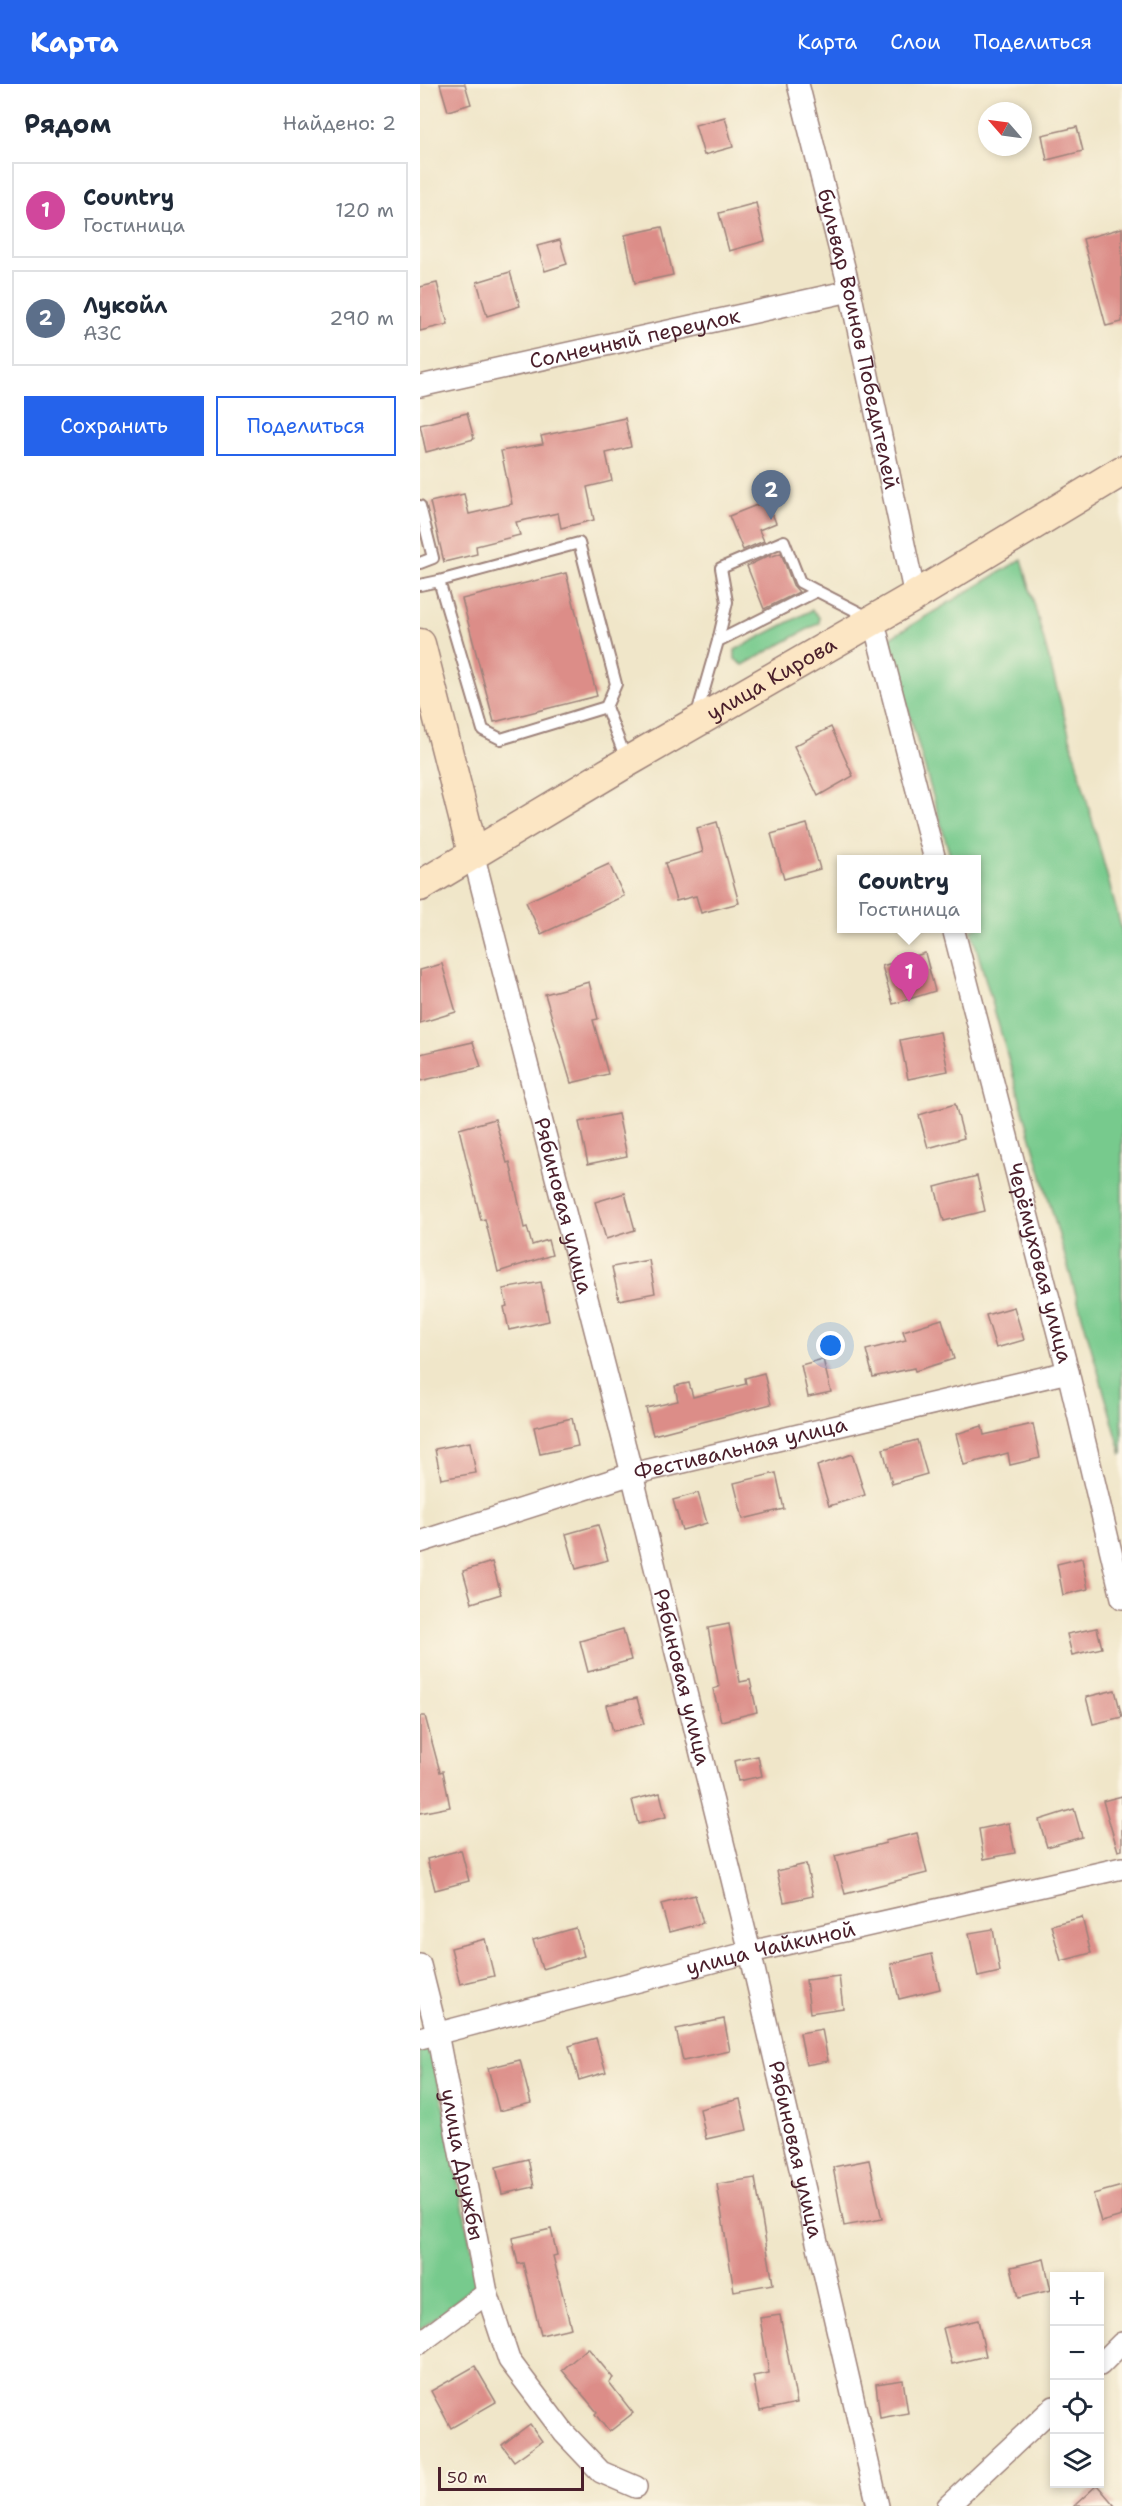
<!DOCTYPE html>
<html lang="ru">
<meta charset="utf-8">
<style>
body{margin:0;font-family:"Shantell Sans",sans-serif;background:#f2f2f3;color:#1f2937}
.controls{position:absolute;right:18px;bottom:18px;display:grid;overflow:hidden;border-radius:0px;box-shadow:0 3px 9px #0003}
.controls button{width:54px;height:54px;display:grid;place-items:center;padding:0;border:0;border-bottom:2px solid #e0e1e3;background:#fff;color:#1f2937;font:30px sans-serif}
.compass{position:absolute;left:558px;top:18px;width:54px;height:54px;border-radius:50%;background:#fff;box-shadow:0 3px 9px #0003;rotate:298deg}
.scale{position:absolute;left:18px;bottom:15px;width:146px;box-sizing:border-box;padding-left:6px;border:3px solid #4a1f2b;border-top:0;font-size:16px;line-height:21px;white-space:nowrap;color:#4a1f2b;-webkit-text-stroke:4px #fcf5e5;paint-order:stroke}
.you{position:absolute;left:411px;top:1262px;width:21px;height:21px;margin:-15px;border:4px solid #fff;border-radius:50%;background:#1a73e8;box-shadow:0 0 0 9px #1a73e833}
.badge{display:grid;place-items:center;width:39px;height:39px;border-radius:50%;background:#2563eb;color:#fff;font-size:20px;font-weight:700}
.pin{position:absolute;translate:-50% -50px;filter:drop-shadow(0 2px 3px #0008)}
.pin::after{content:'';position:absolute;top:32px;width:21px;height:18px;background:inherit;clip-path:polygon(0 0,100% 0,50% 100%)}
.popup{position:absolute;left:417px;top:771px;width:144px;height:78px;box-sizing:border-box;display:grid;place-content:center;border-radius:0px;background:#fff;filter:drop-shadow(0 2px 4px #0005);font-size:20px;white-space:nowrap;color:#747a83}
.popup b{font-size:22px;color:#1f2937}
.popup::after{content:'';position:absolute;left:50%;top:100%;margin-left:-12px;border:12px solid transparent;border-top-color:#fff}
.list{margin:0;padding:0;list-style:none}
h2{display:flex;justify-content:space-between;align-items:center;height:78px;margin:0;padding:0 24px;font-size:26px}
h2 small{font-size:20px;font-weight:400;color:#747a83}
.list li{display:grid;grid-template-columns:39px 1fr auto;gap:18px;align-items:center;box-sizing:border-box;height:96px;margin:0 12px 12px;padding:0 12px;border:2px solid #e0e1e3;border-radius:0px}
.list b{display:block;font-size:22px;white-space:nowrap}
.list p{margin:0;font-size:20px;white-space:nowrap;color:#747a83}
.list em{font-size:20px;font-style:normal;color:#747a83}
.actions{display:flex;gap:12px;padding:18px 24px}
.actions a{flex:1;padding:14px 0;border:2px solid #2563eb;border-radius:0px;text-align:center;font-size:21px;color:#2563eb}
.actions .main{background:#2563eb;color:#fff}
.icon{flex:none;width:33px;height:33px;fill:none;stroke:currentColor;stroke-width:2;stroke-linecap:round;stroke-linejoin:round}
.map{position:relative;flex:none;width:702px;height:2422px;overflow:hidden}
header{display:flex;align-items:center;gap:36px;box-sizing:border-box;height:84px;padding:0 30px;background:#2563eb;color:#fff}
header strong{font-size:28px}
nav{display:flex;gap:33px;margin-inline-start:auto;font-size:21px}
main{display:flex}
aside{flex:1;background:#fff}
.map>svg:first-child{display:block}
</style>
<header>
<strong>Карта</strong>
<nav><a>Карта</a><a>Слои</a><a>Поделиться</a></nav>
</header>
<main>
<aside>
<h2>Рядом<small>Найдено: 2</small></h2>
<ul class="list">
<li><span class="badge" style="background:#d1479c">1</span><div><b>Country</b><p>Гостиница</p></div><em>120 m</em></li>
<li><span class="badge" style="background:#5c6f8a">2</span><div><b>Лукойл</b><p>АЗС</p></div><em>290 m</em></li>
</ul>
<div class="actions"><a class="main">Сохранить</a><a>Поделиться</a></div>
</aside>
<div class="map">
<svg width="702" height="2422" viewBox="0 0 702 2422">
<rect width="100%" height="100%" fill="#fcf5e5"/>
<filter id="ink" filterUnits="userSpaceOnUse"><feTurbulence type="fractalNoise" baseFrequency=".0167" numOctaves="2"/><feDisplacementMap in="SourceGraphic" scale="12" xChannelSelector="R" yChannelSelector="G"/><feConvolveMatrix kernelMatrix="1 2 1 2 8 2 1 2 1" color-interpolation-filters="sRGB"/></filter>
<filter id="wash" filterUnits="userSpaceOnUse"><feTurbulence type="fractalNoise" baseFrequency=".008" numOctaves="4" result="noise"/><feDisplacementMap in="SourceGraphic" scale="24" xChannelSelector="R" yChannelSelector="G"/><feGaussianBlur stdDeviation="1.35" result="paint"/><feColorMatrix in="noise" values="0 0 0 0 0 0 0 0 0 0 0 0 0 0 0 0 0 1.4 0 .05"/><feComposite in="paint" operator="in"/></filter>
<g filter="url(#wash)">
<rect width="100%" height="100%" fill="#f0e6c9"/>
<g fill="#77ca8d" stroke="#60745c" stroke-width="1.5">
<polygon points="602,475 702,847 702,1371 551,845 556,844 556,776 531,775 468,555"/>
<polygon points="392,526 399,533 399,539 323,581 315,575 315,566"/>
<polygon points="12,1965 58,2199 0,2247 0,1968"/>
</g>
<g id="blocks">
<g fill="#dc8d88">
<polygon points="20,0 45,0 51,20 28,27"/>
<polygon points="305,33 313,63 284,71 275,41"/>
<polygon points="657,43 663,67 627,76 622,51"/>
<polygon points="336,119 345,157 309,167 299,129"/>
<polygon points="242,143 253,191 215,199 205,151"/>
<polygon points="702,144 702,238 686,242 663,155"/>
<polygon points="140,156 147,180 125,187 117,162"/>
<polygon points="90,188 100,222 67,232 57,198"/>
<polygon points="17,199 28,240 0,247 0,203"/>
<polygon points="47,329 54,355 6,368 0,341"/>
<polygon points="205,334 211,363 186,369 192,397 167,403 174,436 141,444 138,429 96,438 100,451 56,462 57,470 24,478 10,418 44,410 49,430 92,420 81,367 123,360 121,352"/>
<polygon points="347,417 356,439 339,446 344,457 323,466 309,432"/>
<polygon points="361,469 373,501 379,508 344,525 327,482 350,471 350,473"/>
<polygon points="146,489 177,612 74,638 42,515"/>
<polygon points="411,643 433,692 398,712 374,662"/>
<polygon points="297,738 319,819 281,829 276,812 256,817 245,779 283,768 277,744"/>
<polygon points="387,740 400,785 364,795 351,750"/>
<polygon points="189,780 204,812 121,850 106,818"/>
<polygon points="505,869 515,907 473,920 462,882"/>
<polygon points="22,880 36,928 0,939 0,886"/>
<polygon points="169,898 178,935 173,936 188,990 151,999 125,910"/>
<polygon points="520,948 528,987 488,995 480,956"/>
<polygon points="53,958 61,983 0,997 0,970"/>
<polygon points="535,1020 544,1054 508,1064 499,1031"/>
<polygon points="198,1030 207,1072 168,1080 159,1038"/>
<polygon points="75,1035 87,1079 90,1078 104,1144 107,1143 112,1161 128,1156 132,1171 78,1188 65,1135 61,1136 39,1045"/>
<polygon points="557,1092 565,1127 524,1137 515,1103"/>
<polygon points="205,1109 215,1146 186,1155 175,1118"/>
<polygon points="229,1176 235,1209 199,1216 192,1183"/>
<polygon points="121,1198 129,1237 89,1246 84,1223 87,1222 83,1205"/>
<polygon points="594,1223 604,1256 576,1264 566,1231"/>
<polygon points="522,1235 534,1275 495,1287 494,1284 453,1293 446,1266 486,1256 483,1247"/>
<polygon points="403,1275 411,1308 388,1313 381,1281"/>
<polygon points="344,1289 351,1320 233,1351 226,1324 258,1317 255,1302 269,1299 273,1313 326,1300 325,1294"/>
<polygon points="152,1334 158,1362 120,1370 114,1343"/>
<polygon points="613,1340 620,1374 590,1381 588,1369 544,1381 536,1350 562,1342 564,1351"/>
<polygon points="497,1356 507,1390 472,1400 463,1365"/>
<polygon points="50,1358 56,1389 21,1395 15,1365"/>
<polygon points="432,1370 445,1411 409,1422 397,1382"/>
<polygon points="356,1389 364,1425 323,1435 314,1399"/>
<polygon points="278,1409 287,1439 262,1446 253,1416"/>
<polygon points="178,1441 188,1476 156,1485 146,1450"/>
<polygon points="662,1474 668,1505 643,1511 637,1480"/>
<polygon points="72,1478 81,1510 52,1519 43,1487"/>
<polygon points="309,1540 320,1598 330,1596 337,1628 301,1637 293,1605 299,1603 288,1544"/>
<polygon points="677,1544 682,1564 652,1571 647,1550"/>
<polygon points="203,1545 211,1576 168,1588 160,1557"/>
<polygon points="695,1606 702,1633 673,1640 666,1613"/>
<polygon points="217,1614 224,1640 193,1647 186,1621"/>
<polygon points="0,1632 5,1632 20,1688 23,1687 30,1723 0,1729"/>
<polygon points="338,1672 342,1692 318,1697 314,1677"/>
<polygon points="240,1709 246,1733 218,1740 212,1716"/>
<polygon points="702,1712 702,1766 698,1767 683,1717"/>
<polygon points="654,1725 662,1753 627,1763 619,1736"/>
<polygon points="589,1739 595,1769 564,1775 559,1745"/>
<polygon points="497,1749 507,1789 425,1810 415,1772 466,1759 465,1757"/>
<polygon points="41,1766 49,1797 15,1806 7,1775"/>
<polygon points="386,1780 393,1812 364,1818 357,1787"/>
<polygon points="275,1811 283,1839 249,1848 241,1820"/>
<polygon points="662,1833 671,1869 641,1877 631,1841"/>
<polygon points="156,1844 164,1872 122,1885 113,1856"/>
<polygon points="573,1845 580,1888 558,1893 549,1849"/>
<polygon points="65,1855 74,1892 40,1900 31,1864"/>
<polygon points="512,1870 520,1905 479,1915 471,1880"/>
<polygon points="419,1892 423,1924 390,1929 386,1896"/>
<polygon points="304,1935 310,1967 263,1977 256,1945"/>
<polygon points="402,1945 408,1977 386,1981 380,1949"/>
<polygon points="176,1954 186,1988 159,1996 149,1962"/>
<polygon points="100,1976 111,2019 79,2027 68,1984"/>
<polygon points="320,2015 327,2046 286,2055 280,2025"/>
<polygon points="108,2075 114,2103 82,2110 76,2083"/>
<polygon points="449,2076 462,2135 424,2142 413,2083"/>
<polygon points="335,2094 353,2200 314,2207 297,2100"/>
<polygon points="702,2102 702,2132 681,2138 673,2110"/>
<polygon points="131,2145 137,2171 133,2172 151,2244 121,2251 103,2179 98,2180 92,2154"/>
<polygon points="624,2175 631,2206 598,2214 591,2183"/>
<polygon points="360,2231 377,2319 340,2327 333,2292 349,2289 340,2234"/>
<polygon points="558,2236 566,2272 532,2280 523,2244"/>
<polygon points="168,2264 193,2294 189,2298 213,2329 189,2348 175,2330 177,2328 142,2286"/>
<polygon points="55,2282 76,2318 31,2344 11,2307"/>
<polygon points="483,2296 488,2329 460,2334 456,2300"/>
<polygon points="110,2340 122,2357 94,2377 82,2361"/>
<polygon points="677,2401 695,2422 654,2422"/>
</g>
</g>
</g>
<g filter="url(#ink)">
<use href="#blocks" fill-opacity="0" stroke="#9d827a" stroke-width="1.5"/>
<g fill="none" stroke-linecap="round" stroke-linejoin="round">
<g stroke="#9d827a" stroke-width="14">
<g id="service">
<polyline points="0,422 13,474 0,479"/>
<polyline points="19,497 159,459 196,600 186,623"/>
<polyline points="0,501 19,497 63,646 81,655 186,623 206,675"/>
<polyline points="298,557 307,518 301,484 364,457 380,498 397,507"/>
<polyline points="277,630 298,557 397,507 450,534"/>
</g>
</g>
<g stroke="#9d827a" stroke-width="24">
<g id="minor">
<path id="s1" d="M 378,0 L 430,207 L 495,512"/>
<path id="s2" d="M 0,302 L 430,207"/>
<polyline points="453,535 515,776"/>
<path id="s3" d="M 53,769 L 212,1390 L 330,1868 L 458,2422"/>
<path id="s4" d="M 533,844 L 648,1288 L 702,1514"/>
<path id="s5" d="M 0,1458 L 212,1390 L 648,1288"/>
<path id="s6" d="M 0,1881 L 17,1949 L 67,2209 L 89,2276 L 144,2349 L 181,2388 L 216,2403"/>
<path id="s7" d="M 0,1954 L 330,1868 L 702,1784"/>
<polyline points="0,2259 67,2209"/>
<polyline points="680,2281 702,2259"/>
<polyline points="528,2422 634,2323"/>
</g>
</g>
<g stroke="#9d827a" stroke-width="33">
<g id="secondary">
<polyline points="0,560 53,769"/>
<path id="s8" d="M 0,802 L 207,678 L 495,512 L 702,387"/>
</g>
</g>
<use href="#service" stroke="#fff" stroke-width="10"/>
<use href="#minor" stroke="#fff" stroke-width="21"/>
<use href="#secondary" stroke="#fce6c4" stroke-width="30"/>
</g>
</g>
<g text-anchor="middle" stroke-width="4.5" stroke-linejoin="round" paint-order="stroke">
<g font-size="21" fill="#4a1f2b" stroke="#fcf5e5">
<text dy="7" stroke="none"><textPath href="#s2" startOffset="220">Солнечный переулок</textPath></text>
<text dy="7" stroke="none"><textPath href="#s1" startOffset="262">бульвар Воинов Победителей</textPath></text>
<text dy="7" stroke="none"><textPath href="#s8" startOffset="408">улица Кирова</textPath></text>
<text dy="7" stroke="none"><textPath href="#s3" startOffset="364">Рябиновая улица</textPath></text>
<text dy="7" stroke="none"><textPath href="#s4" startOffset="346">Черёмуховая улица</textPath></text>
<text dy="7" stroke="none"><textPath href="#s5" startOffset="334">Фестивальная улица</textPath></text>
<text dy="7" stroke="none"><textPath href="#s3" startOffset="850">Рябиновая улица</textPath></text>
<text dy="7" stroke="none"><textPath href="#s7" startOffset="362">улица Чайкиной</textPath></text>
<text dy="7" stroke="none"><textPath href="#s3" startOffset="1336">Рябиновая улица</textPath></text>
<text dy="7" stroke="none"><textPath href="#s6" startOffset="204">улица Дружбы</textPath></text>
</g>
</g>
</svg>
<div class="controls">
<button>+</button>
<button>−</button>
<button><svg class="icon" aria-label="locate" viewBox="0 0 24 24"><circle cx="12" cy="12" r="6"/><path d="M12 2v4M12 18v4M2 12h4M18 12h4"/></svg></button>
<button><svg class="icon" aria-label="layers" viewBox="0 0 24 24"><path d="M12 4l9 5-9 5-9-5zM3 14l9 5 9-5"/></svg></button>
</div>
<svg class="compass" viewBox="-18 -18 36 36"><path d="M0-13l5 13h-10z" fill="#e53935"/><path d="M0 13l5-13h-10z" fill="#747a83"/></svg>
<div class="scale">50 m</div>
<div class="you"></div>
<div class="pin badge" style="left:489px;top:918px;background:#d1479c">1</div>
<div class="popup"><b>Country</b>Гостиница</div>
<div class="pin badge" style="left:351px;top:436px;background:#5c6f8a">2</div>
</div>
</main>
